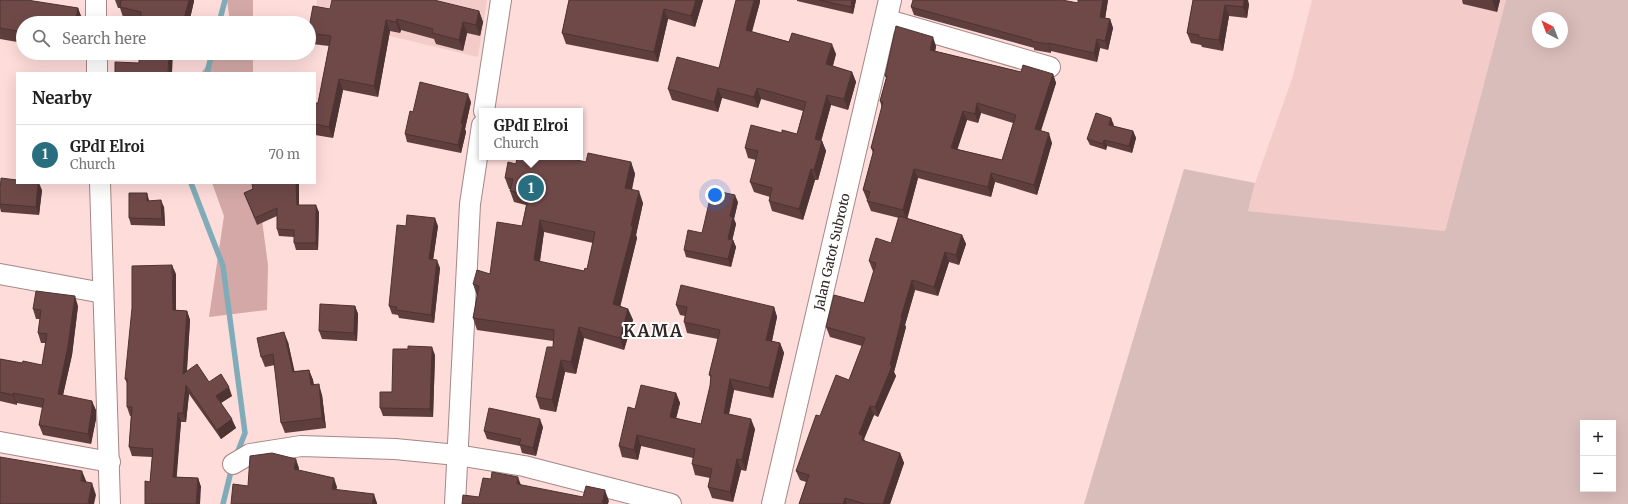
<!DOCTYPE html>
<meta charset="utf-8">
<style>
body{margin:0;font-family:Merriweather,serif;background:#f6f6f6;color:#222}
.controls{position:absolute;right:12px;bottom:12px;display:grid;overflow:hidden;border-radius:0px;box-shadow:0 4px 16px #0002}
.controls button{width:36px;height:36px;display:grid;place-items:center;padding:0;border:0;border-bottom:1px solid #e0e0e0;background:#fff;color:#222;font:20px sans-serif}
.compass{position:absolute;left:1532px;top:12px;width:36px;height:36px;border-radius:50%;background:#fff;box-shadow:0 4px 16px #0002;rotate:318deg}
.you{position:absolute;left:715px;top:195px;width:14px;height:14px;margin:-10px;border:3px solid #fff;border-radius:50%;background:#1a73e8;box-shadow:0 0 0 6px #1a73e833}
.badge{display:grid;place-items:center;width:26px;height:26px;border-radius:50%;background:#296e7e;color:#fff;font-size:13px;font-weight:700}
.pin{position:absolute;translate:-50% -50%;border:2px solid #fff;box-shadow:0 1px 4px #0006}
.popup{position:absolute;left:479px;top:108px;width:104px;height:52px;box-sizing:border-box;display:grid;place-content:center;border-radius:0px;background:#fff;filter:drop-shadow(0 1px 3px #0005);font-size:13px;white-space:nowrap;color:#767676}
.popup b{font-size:15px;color:#222}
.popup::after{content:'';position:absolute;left:50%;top:100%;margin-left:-8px;border:8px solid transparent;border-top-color:#fff}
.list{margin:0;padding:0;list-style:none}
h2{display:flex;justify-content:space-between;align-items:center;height:52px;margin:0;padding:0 16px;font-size:17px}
h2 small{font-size:13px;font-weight:400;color:#767676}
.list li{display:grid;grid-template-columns:26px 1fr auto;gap:12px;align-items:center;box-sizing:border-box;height:60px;padding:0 16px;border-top:1px solid #e0e0e0}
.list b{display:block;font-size:15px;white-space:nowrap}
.list p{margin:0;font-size:13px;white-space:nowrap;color:#767676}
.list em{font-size:13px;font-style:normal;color:#767676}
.icon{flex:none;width:22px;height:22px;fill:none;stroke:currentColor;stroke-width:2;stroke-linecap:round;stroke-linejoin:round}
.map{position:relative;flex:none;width:1628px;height:504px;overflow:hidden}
.search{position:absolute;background:#fff;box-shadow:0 4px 16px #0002;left:16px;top:16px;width:300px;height:44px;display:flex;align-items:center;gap:10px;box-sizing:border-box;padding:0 14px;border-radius:22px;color:#767676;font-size:15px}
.panel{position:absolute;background:#fff;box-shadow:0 4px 16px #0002;left:16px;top:72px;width:300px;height:112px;border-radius:0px}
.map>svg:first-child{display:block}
</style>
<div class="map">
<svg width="1628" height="504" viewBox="0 0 1628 504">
<rect width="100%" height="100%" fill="#fddcda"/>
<g fill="#f3cbc9">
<polygon points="317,0 487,0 478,57 314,18"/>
<polygon points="1312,0 1506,0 1445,231 1248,211 1255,183 1292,79"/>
</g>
<path fill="#d9bdbb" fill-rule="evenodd" d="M 1506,0 L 1628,0 L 1628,504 L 1084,504 L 1184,169 L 1255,183 L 1248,211 L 1445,231 ZM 1538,18 L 1562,18 L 1562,42 L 1538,42 ZM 1583,423 L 1613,423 L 1613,489 L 1583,489 Z"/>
<g fill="#d3a8a6">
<polygon points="227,0 253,0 253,23 230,23"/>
<polygon points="217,53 253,53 253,73 201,73"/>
<polygon points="212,183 257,183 268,265 267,310 209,317 224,216"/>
</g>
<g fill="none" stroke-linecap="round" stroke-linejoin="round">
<g stroke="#7facb8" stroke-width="5.5">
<polyline points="219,23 225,0"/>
<polyline points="207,73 212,53"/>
<polyline points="191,183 223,266 245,433 236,456"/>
<polyline points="223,504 232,467"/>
</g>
<g stroke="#a58786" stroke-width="22">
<g id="street">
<polyline points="96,0 96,23"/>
<polyline points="885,19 1050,67"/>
<polyline points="97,53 97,73"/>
<polyline points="484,111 501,0"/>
<polyline points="100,183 110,504"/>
<polyline points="0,274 103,293"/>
<polyline points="0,442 110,462"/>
<polyline points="233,464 250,454 301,446 395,449 457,455 524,466 671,504"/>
<polyline points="455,504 470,204 482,125"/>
</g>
</g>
<g stroke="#a58786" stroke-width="24">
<g id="secondary">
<path id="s1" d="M 773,504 L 890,0"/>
</g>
</g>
<use href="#street" stroke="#fff" stroke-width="20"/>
<use href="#secondary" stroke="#fff" stroke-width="22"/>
</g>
<g fill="#5f3f3e" fill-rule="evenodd">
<polygon points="0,0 78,8 82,19 81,23 23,23 23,43 0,39"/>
<polygon points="115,0 194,0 194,1 189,23 141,23 141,21 123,17 120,8 118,8"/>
<polygon points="569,0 703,0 695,27 668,19 658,62 566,44 562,33"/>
<polygon points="797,0 856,0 853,14 797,1"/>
<polygon points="1078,0 1108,0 1105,18 1110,19 1113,28 1108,50 1100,48 1097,62 1051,51 1051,53 1034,50 1034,48 914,15 911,7 1078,3"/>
<polygon points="1193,0 1249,4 1247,18 1229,16 1223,51 1202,47 1201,45 1191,43 1187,33"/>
<polygon points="1462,0 1500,0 1497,12 1463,4"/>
<polygon points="760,2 752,32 836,54 833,66 852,72 856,82 848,110 831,105 821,141 822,141 826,151 818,180 815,180 803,220 772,211 769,201 770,197 754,192 750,182 756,160 748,158 745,148 782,133 797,134 803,111 761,99 758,108 722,98 718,112 672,100 668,89 719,68"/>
<polygon points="330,9 479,11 483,22 480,36 467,33 463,51 436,44 434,39 401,30 400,33 390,31 378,97 343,90 333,138 315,135 315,103 318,103 329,46 312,44 309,35 309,28"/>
<path d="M 936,46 L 935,51 L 1021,72 L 1053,74 L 1056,83 L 1041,131 L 1052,143 L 1037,195 L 995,182 L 991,197 L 918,178 L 907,218 L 962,235 L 966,244 L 959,265 L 949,262 L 938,296 L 915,290 L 905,325 L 906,327 L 894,372 L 896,376 L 878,417 L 874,415 L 864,439 L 865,442 L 900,453 L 904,463 L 890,504 L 799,504 L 806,482 L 800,480 L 796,471 L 820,416 L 849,380 L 862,346 L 830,337 L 826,327 L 864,303 L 874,271 L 873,271 L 869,261 L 891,243 L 899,218 L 871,211 L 867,201 L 868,200 L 867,200 L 863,190 L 873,153 L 871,148 L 882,108 L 880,101 L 886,78 L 885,76 ZM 981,113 L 1013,123 L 1002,160 L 957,149 L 967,120 L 978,123 Z"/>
<polygon points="51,53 84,53 83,58"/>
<polygon points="471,102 465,129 466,132 461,153 407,142 405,134 413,112"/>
<polygon points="1111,118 1113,126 1133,131 1136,138 1132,153 1107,146 1106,150 1090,145 1087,139"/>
<path d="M 586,162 L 631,162 L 635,174 L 632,190 L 643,203 L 636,235 L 637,238 L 620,306 L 628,309 L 633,320 L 624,350 L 584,338 L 576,374 L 565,372 L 556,412 L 540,409 L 536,397 L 553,347 L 553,341 L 477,330 L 473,318 L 477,296 L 473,284 L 490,274 L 522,226 L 526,205 L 514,202 L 510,191 L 510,189 L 509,189 L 505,178 L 516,164 ZM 544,232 L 593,243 L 587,269 L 584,271 L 540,262 Z"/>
<polygon points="252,183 299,183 299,205 319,212 318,250 296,250 294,243 294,237 279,236 277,229 277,216 257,225 244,193 253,189"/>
<polygon points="42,190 39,215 1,212 0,208 0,191"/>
<polygon points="149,201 164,207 165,226 131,225 129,218"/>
<polygon points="738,202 734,219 736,224 732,240 733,240 736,247 731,267 686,257 684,250 702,233"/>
<polygon points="406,226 438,226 433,260 440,268 434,323 399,318 398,315 392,314 389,306"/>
<polygon points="176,274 176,310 187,311 190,320 187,371 209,382 232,396 221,403 236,428 221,439 189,394 186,422 181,422 176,477 198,478 201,487 150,482 152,457 132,456 129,447 131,416 130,416 127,407 127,383 125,379"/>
<polygon points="676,305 774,307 777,317 772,341 780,343 784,353 773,398 734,390 729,414 755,429 746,471 741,470 733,502 712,498 708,487 710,478 695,475 692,464 693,458 641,446 638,460 622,457 619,446 635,409 676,393 680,403 676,418 701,424 710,386 711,378 709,375 718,339 687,333 684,322 685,316 680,315"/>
<polygon points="78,306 72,355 63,395 96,410 96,419 91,444 43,435 39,425 43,408 17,403 17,405 0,401 0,359 22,363 42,365 46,343 41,343 38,333 40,319 36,319 33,309"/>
<polygon points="355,306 358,314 357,341 322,339 319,331"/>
<polygon points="288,342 294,371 309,370 313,380 314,385 322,395 326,428 285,433 281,423 275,365 265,367 261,357"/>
<polygon points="435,355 433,417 383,416 380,408 392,392"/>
<polygon points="543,427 536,456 522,453 520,446 487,439 484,431"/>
</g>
<g fill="#4d3332">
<polygon points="189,0 194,0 194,1 189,23 183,23"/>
<polygon points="696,0 703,0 695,27 691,16"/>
<polygon points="754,0 760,0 760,2 749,41 746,30"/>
<polygon points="852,0 856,0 853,14 851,7"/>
<polygon points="1103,0 1108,0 1104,26 1100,17"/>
<polygon points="1244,0 1248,0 1249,4 1247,18 1243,7"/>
<polygon points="1492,0 1500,0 1497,12"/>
<polygon points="1225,5 1229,16 1223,51 1219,40"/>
<polygon points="78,8 82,19 81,23 75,23"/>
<polygon points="664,9 668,19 658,62 654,52"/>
<polygon points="479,11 483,22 480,36 476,25"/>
<polygon points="397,19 401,30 400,33 396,22"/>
<polygon points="1110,19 1113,28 1108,50 1105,41"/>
<polygon points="386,20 390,31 378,97 374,86"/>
<polygon points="463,22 467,33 463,51 459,40"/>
<polygon points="933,37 936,46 934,59 930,50"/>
<polygon points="1097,39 1100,48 1097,62 1094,53"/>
<polygon points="1048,43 1051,51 1051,53 1048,44"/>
<polygon points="832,44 836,54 830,75 826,64"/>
<polygon points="81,53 84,53 83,58"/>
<polygon points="169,53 173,53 172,73 168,73"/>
<polygon points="852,72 856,82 848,110 844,99"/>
<polygon points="1053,74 1056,83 1038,139 1035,129"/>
<polygon points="339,79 343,90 333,138 329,127"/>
<polygon points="718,88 722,98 718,112 714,102"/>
<polygon points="757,88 761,99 758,108 754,97"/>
<polygon points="468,94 471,102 465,129 466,132 461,153 458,145 461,123"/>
<polygon points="827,95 831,105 819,149 815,139"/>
<polygon points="977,103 981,113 978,123 975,114"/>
<polygon points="963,111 967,120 955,157 951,148"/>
<polygon points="1111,118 1114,125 1112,131 1109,125"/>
<polygon points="1133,131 1136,138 1132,153 1129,146"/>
<polygon points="1049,133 1052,143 1037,195 1034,185"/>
<polygon points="1104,140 1107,146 1106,150 1103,144"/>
<polygon points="822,141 826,151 818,180 814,170"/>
<polygon points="631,162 635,174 629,200 625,188"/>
<polygon points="811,169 815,180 803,220 799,209"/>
<polygon points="914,169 918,178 907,220 903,210"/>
<polygon points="991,173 995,182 991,197 988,187"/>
<polygon points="38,183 39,183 42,190 39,215 36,207"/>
<polygon points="296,183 299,183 299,212 297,205"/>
<polygon points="639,191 643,203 636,235 637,238 618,316 613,304"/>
<polygon points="147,193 149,200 149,207 147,201"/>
<polygon points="735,195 738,202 734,219 736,224 731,246 728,239 730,216"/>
<polygon points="161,200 164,207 165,226 162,219"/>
<polygon points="316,205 319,212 318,250 316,243"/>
<polygon points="435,218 438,226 432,267 429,259"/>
<polygon points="540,220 544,232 538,272 534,260"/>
<polygon points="962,235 966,244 959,265 956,255"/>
<polygon points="733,240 736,247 731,267 728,259"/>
<polygon points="945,252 949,262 938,296 934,287"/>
<polygon points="437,260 440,268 434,323 431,315"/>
<polygon points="172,265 176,274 176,319 173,310"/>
<polygon points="912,280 915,290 905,325 906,327 894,372 896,376 878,417 875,407 890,365 901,317"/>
<polygon points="75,296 78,306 72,355 61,404 58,394"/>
<polygon points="355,306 358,314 357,341 354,333"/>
<polygon points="774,307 777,317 770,350 766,340"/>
<polygon points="628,309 633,320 624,350 620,338"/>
<polygon points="187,311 190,320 186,383 183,374"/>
<polygon points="579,327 584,338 576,374 571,362"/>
<polygon points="284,332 288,342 297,382 293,372"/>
<polygon points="780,343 784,353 773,398 769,388"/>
<polygon points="432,347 435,355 433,417 430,409"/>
<polygon points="561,360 565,372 556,412 552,400"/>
<polygon points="309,370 313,380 315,396 311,385"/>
<polygon points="730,379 734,390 727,423 724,413"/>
<polygon points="319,384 322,395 326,428 322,418"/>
<polygon points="186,385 189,394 186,422 183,413"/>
<polygon points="229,387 232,396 219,404 216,396"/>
<polygon points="13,393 17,403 17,405 13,395"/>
<polygon points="676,393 680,403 674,427 670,417"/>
<polygon points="92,401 96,410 96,419 91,444 88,434"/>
<polygon points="870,406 874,415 864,439 867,445 865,450 859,434"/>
<polygon points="178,413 181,422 176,486 173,477"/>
<polygon points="232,419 236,428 221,439 217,430"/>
<polygon points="540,419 543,427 536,456 533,448"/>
<polygon points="751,419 755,429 746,471 742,460"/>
<polygon points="637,435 641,446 638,460 634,450"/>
<polygon points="900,453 904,463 890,504 883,504"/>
<polygon points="296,459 299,468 297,478 294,469"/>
<polygon points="737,459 741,470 733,502 730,492"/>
<polygon points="82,471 87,483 81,481"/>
<polygon points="518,477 522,488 517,484"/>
<polygon points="198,478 201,487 200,504 196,504"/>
<polygon points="334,478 337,487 335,498 332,489"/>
<polygon points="92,483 96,495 94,504 88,504"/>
<polygon points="605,490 609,501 608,504 602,504"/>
<polygon points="374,494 377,503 377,504 372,504"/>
<polygon points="845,498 847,504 843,504"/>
</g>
<g fill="#6e4948" stroke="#4d3332" fill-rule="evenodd">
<polygon points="0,0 27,0 78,8 75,23 77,23 23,23 23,32 0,28"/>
<polygon points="121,0 189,0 183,23 176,23 171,22 171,23 141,23 141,12 120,7"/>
<polygon points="332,0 434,0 479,11 476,25 463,22 459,40 432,33 433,29 397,19 396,22 386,20 374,86 339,79 329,127 315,124 315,103 318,103 331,36 309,33 309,28 313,6 330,9"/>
<polygon points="569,0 696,0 691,16 664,9 654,52 562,33"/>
<polygon points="736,0 754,0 746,30 789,42 792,33 832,44 826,64 852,72 844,99 827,95 815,139 822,141 814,170 811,169 799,209 769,201 772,188 750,182 758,151 745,148 751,125 782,133 782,130 797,134 806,102 757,88 754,97 718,88 714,102 668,89 677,57 719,68"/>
<polygon points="819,0 852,0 851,7"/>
<polygon points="913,0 1062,0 1078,3 1078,0 1103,0 1100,17 1110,19 1105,41 1097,39 1094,53 1048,43 1048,44 1031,41 1032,40 911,7"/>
<polygon points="1193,0 1244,0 1243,7 1225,5 1219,40 1198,37 1199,35 1187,33"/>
<path d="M 896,26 L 933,37 L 930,50 L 1021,72 L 1023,65 L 1053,74 L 1035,129 L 1049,133 L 1034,185 L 991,173 L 988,187 L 914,169 L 903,210 L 867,201 L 870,192 L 863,190 L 874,149 L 871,148 L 883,102 L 880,101 L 887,76 L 885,76 ZM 977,103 L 1016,115 L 1002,160 L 951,148 L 963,111 L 975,114 Z"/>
<polygon points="139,53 169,53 168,73 115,73 115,62 139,63"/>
<polygon points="420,82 468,94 461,123 463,124 458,145 405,134 410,111 413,112"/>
<polygon points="1096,113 1111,118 1109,125 1133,131 1129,146 1104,140 1103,144 1087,139"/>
<path d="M 588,153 L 631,162 L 625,188 L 639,191 L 631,226 L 633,227 L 613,304 L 628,309 L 620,338 L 579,327 L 571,362 L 561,360 L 552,400 L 536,397 L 547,347 L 553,347 L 554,330 L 473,318 L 479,286 L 473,284 L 477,270 L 490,274 L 497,222 L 522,226 L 529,195 L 510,191 L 513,179 L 505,178 L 508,162 L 516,164 L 517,157 L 562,157 L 586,162 ZM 540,220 L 595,232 L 587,269 L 585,268 L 584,271 L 534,260 Z"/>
<polygon points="1,178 17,180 17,183 38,183 36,207 0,204 0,191"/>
<polygon points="252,183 296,183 297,205 316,205 316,243 294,243 294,230 277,229 277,208 255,218 244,193 253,189"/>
<polygon points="712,190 735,195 730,216 733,217 728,239 733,240 728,259 684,250 688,230 702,233"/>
<polygon points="129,193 147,193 147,201 161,200 162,219 129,218"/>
<polygon points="407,215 435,218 429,259 437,260 431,315 396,310 397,307 389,306 397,225 406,226"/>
<polygon points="899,216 962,235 956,255 945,252 934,287 912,280 901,317 902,317 890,365 892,366 875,407 870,406 859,434 863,436 862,440 900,453 883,504 865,504 845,498 843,504 799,504 809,475 796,471 816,415 820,416 836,375 849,380 865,338 826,327 834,295 864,303 876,263 869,261 876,238 891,243"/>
<polygon points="172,265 173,310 187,311 183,374 197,364 209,382 221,374 229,387 216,396 232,419 217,430 186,385 183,413 178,413 173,477 198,478 196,504 145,504 145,481 150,482 153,449 129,447 132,407 127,407 127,379 125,379 132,308 132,266"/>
<polygon points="681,285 774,307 766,340 780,343 769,388 730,379 724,413 751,419 742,460 737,459 730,492 708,487 712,469 692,464 695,449 637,435 634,450 619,446 628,407 635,409 641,385 676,393 670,417 701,424 710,386 711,375 709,375 720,330 684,322 687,307 676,305"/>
<polygon points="36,291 75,296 68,346 58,394 92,401 92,409 88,434 39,425 44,399 13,393 13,395 0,392 0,359 22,363 23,361 42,365 47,334 38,333 41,310 33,309"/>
<polygon points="320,304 355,306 354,333 319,331"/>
<polygon points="284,332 293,372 309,370 311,385 319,384 322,418 281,423 273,354 261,357 257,338"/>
<polygon points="408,346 432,347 430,409 380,408 380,392 392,392 393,349 408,349"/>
<polygon points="489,408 540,419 533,448 519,444 521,439 484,431"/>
<polygon points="272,453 296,459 294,469 334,478 332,489 374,494 372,504 231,504 233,484 248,486 250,456"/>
<polygon points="0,457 82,471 81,481 92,483 88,504 0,504"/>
<polygon points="492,472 518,477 517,484 583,497 586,486 605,490 602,504 462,504 463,495 479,497 483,478 491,479"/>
</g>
<g text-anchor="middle" stroke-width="4" stroke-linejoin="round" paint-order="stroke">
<g font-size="13" fill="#312525" stroke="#fff">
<text dy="5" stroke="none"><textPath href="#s1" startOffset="259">Jalan Gatot Subroto</textPath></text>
</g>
<g font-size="17" font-weight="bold" letter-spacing="1" fill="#312525" stroke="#fff">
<text x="653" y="337">KAMA</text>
</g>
</g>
</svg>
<div class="controls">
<button>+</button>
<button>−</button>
</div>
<svg class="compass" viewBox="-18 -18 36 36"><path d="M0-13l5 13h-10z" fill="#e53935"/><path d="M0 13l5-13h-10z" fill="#767676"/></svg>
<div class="you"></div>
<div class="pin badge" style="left:531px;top:188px">1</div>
<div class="popup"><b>GPdI Elroi</b>Church</div>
<div class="search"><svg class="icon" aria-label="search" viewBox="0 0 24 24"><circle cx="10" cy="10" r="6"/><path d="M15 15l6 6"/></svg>Search here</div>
<section class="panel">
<h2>Nearby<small></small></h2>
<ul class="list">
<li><span class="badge">1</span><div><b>GPdI Elroi</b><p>Church</p></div><em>70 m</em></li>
</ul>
</section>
</div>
